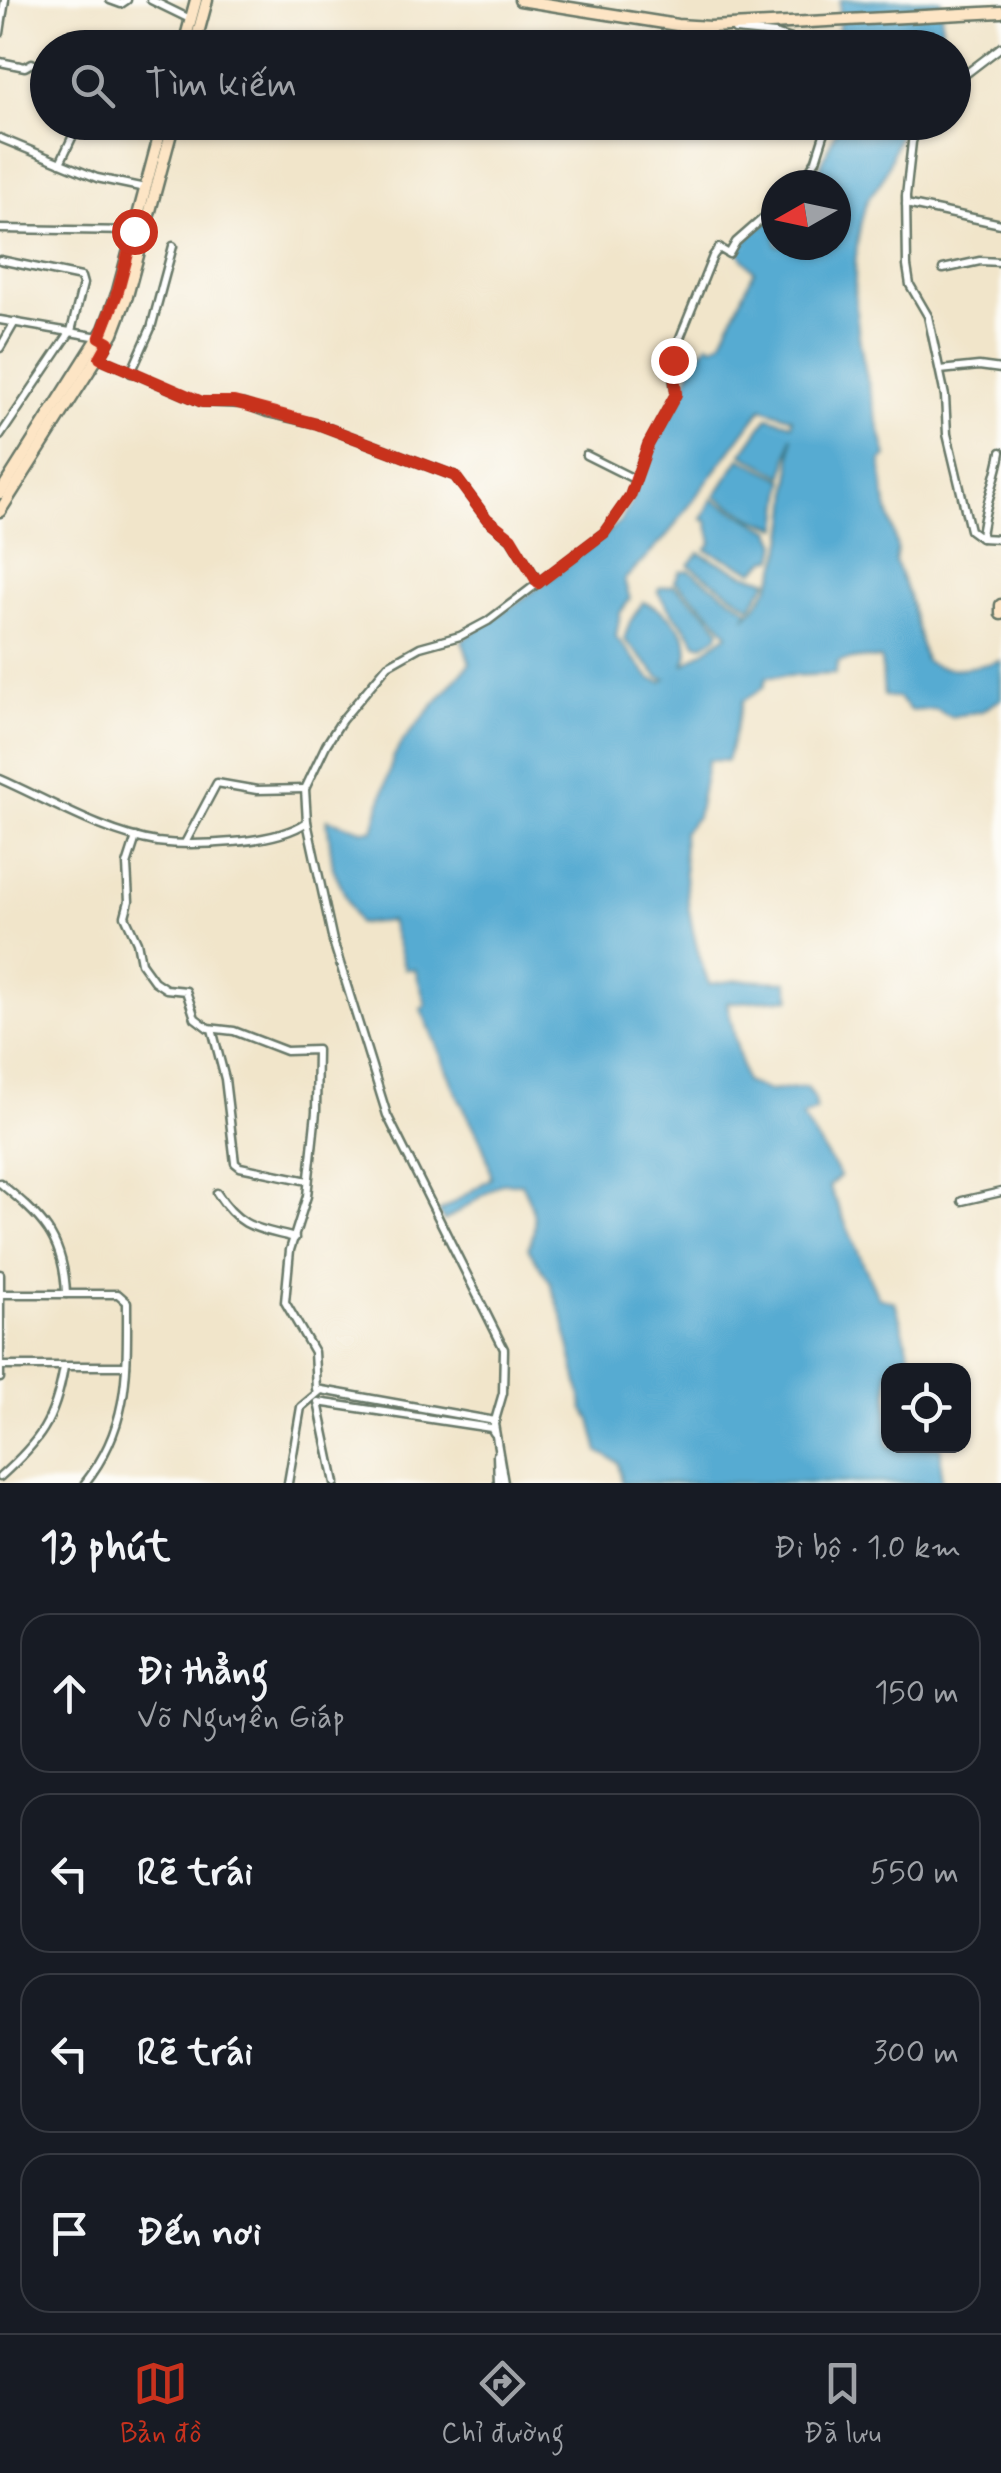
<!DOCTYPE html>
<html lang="vi">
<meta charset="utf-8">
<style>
body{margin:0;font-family:Mynerve,sans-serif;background:#20242c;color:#f1f3f6}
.controls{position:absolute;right:30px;bottom:30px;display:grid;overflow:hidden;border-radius:20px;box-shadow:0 2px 8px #0004}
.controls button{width:90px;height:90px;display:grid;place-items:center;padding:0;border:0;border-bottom:2px solid #363941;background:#171b24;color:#f1f3f6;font:50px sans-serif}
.compass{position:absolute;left:761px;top:170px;width:90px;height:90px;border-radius:50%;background:#171b24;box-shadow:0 2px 8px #0004;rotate:261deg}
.stop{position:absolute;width:30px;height:30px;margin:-22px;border:8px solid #c8321e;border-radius:50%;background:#fff}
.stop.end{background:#c8321e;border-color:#fff;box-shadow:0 2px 10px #0008}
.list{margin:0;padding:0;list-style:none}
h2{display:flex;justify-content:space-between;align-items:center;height:130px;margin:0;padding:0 40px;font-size:42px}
h2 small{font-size:32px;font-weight:400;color:#9ea1a6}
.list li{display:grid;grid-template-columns:65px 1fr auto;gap:30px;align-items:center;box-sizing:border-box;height:160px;margin:0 20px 20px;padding:0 20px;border:2px solid #363941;border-radius:30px}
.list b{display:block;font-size:38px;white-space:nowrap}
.list p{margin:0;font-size:32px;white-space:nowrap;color:#9ea1a6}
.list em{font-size:32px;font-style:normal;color:#9ea1a6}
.icon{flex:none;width:55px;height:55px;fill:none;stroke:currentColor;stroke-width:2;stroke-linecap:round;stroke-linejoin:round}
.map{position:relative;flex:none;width:1001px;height:1483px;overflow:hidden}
.search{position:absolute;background:#171b24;box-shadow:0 2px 8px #0004;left:30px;right:30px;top:30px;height:110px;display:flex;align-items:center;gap:25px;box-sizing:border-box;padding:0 35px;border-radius:55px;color:#9ea1a6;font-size:38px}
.sheet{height:850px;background:#171b24}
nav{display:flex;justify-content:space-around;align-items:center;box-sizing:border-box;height:140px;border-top:2px solid #363941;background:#171b24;font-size:28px;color:#9ea1a6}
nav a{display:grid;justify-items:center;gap:5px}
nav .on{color:#c8321e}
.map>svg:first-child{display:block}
</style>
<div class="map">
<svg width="1001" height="1483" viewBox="0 0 1001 1483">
<rect width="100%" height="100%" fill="#fdfcf7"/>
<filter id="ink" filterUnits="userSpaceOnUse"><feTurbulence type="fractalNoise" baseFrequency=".01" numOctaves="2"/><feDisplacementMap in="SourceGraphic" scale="20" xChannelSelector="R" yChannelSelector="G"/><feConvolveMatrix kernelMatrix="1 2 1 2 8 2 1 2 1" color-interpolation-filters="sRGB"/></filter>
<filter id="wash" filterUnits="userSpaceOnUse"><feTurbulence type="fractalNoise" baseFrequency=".0048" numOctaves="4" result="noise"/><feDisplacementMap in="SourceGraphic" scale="40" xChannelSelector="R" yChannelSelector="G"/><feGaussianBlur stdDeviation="2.25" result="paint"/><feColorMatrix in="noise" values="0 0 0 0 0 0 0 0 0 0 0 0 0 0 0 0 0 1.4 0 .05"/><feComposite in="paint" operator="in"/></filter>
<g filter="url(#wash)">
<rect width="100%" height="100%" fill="#f1e5ca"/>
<g fill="#56abd2" stroke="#3a7483" stroke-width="2.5" fill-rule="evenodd">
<polygon points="840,0 941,0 942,32 938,47 838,48"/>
<path d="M 839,123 L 903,123 C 896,140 888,174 877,187 C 872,194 868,196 865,206 C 841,288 864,376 887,456 L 881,461 L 884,493 L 897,548 L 895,562 L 908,594 L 925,661 C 946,675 978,666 1001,661 L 1001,699 L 982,711 L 951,717 L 935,709 L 911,711 L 898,698 L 884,696 L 881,659 L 859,658 L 838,662 L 835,674 L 767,677 L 763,688 L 743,701 L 727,761 L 708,760 L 697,817 L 683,832 C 684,885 689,934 709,984 L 739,980 L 787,982 L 791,998 L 727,1003 L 745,1082 L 769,1091 L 807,1087 L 814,1098 L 816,1110 L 802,1117 L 840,1176 L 829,1186 L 878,1297 L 895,1302 L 913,1364 L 914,1370 L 888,1370 L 888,1446 L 937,1446 L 941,1448 L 941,1483 L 622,1483 L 618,1462 L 599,1452 L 591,1420 L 584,1410 L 563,1318 L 550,1282 L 528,1248 C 540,1224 533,1206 521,1183 L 502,1183 L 444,1221 L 439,1212 L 491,1178 C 488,1145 468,1119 455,1090 C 444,1063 433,1036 421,1009 L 426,1005 L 415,969 L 405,969 L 390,921 L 358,924 L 333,868 L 327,819 L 362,830 L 373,830 L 393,758 L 402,742 L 470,663 L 462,640 L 544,584 L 620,522 L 631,503 L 643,462 L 680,399 L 692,367 L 708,343 L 713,346 L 721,342 L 754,271 L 737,251 L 755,230 L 776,214 L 776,245 L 836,245 L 836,185 L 808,185 L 819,170 ZM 762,408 L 792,418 L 792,424 L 768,417 L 742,454 L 784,476 L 792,436 C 789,495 793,576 744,618 L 749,610 L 689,570 L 680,571 L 675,581 L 713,615 L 728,634 L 684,665 C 698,638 670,612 643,602 L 630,622 L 624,639 L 659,677 L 666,679 L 662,682 L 651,679 L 616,637 L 620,613 L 630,599 L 624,580 L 666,537 Z"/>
<polygon points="740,458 785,480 779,528 753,518 715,496"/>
<polygon points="712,499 772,531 778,544 775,558 768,559 754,571 706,550 712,542 707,521 702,519"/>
<polygon points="699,553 744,574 768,580 751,607 689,565"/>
<path d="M 674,585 L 710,616 L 720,630 L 718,636 L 703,645 L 696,643 C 686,623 668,613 658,592 L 659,588 Z"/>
</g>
</g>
<g filter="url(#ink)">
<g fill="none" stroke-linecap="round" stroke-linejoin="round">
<g stroke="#687868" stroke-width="11">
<g id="street">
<polyline points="110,0 121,4 127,0"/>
<polyline points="151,0 190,19"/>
<polyline points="735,30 775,34 821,48"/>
<polyline points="0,33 5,0"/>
<polyline points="0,62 25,67 32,63 48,72"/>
<polyline points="954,83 1001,47"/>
<polyline points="919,122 912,142 906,196 907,266 910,285 928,316 945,396 947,434 970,530 981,538 1001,539"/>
<polyline points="0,138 97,178 145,188"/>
<polyline points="60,163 78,125"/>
<polyline points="800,185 816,160 828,122"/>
<polyline points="906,204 1001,224"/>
<polyline points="0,229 134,231"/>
<polyline points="0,260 81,277 83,284 71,331 0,436"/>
<polyline points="943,269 980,261 1001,262"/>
<polyline points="0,320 99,337"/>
<polyline points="0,348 15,322"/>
<polyline points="100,358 201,402 244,404 267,413 317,424 455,476 487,519 511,539 539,583"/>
<polyline points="940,370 979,366 1001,369"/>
<polyline points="131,373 151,328 173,246"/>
<polyline points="586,455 634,479"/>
<path d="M 981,538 C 983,508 996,482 1001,452"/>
<path d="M 0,779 C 48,800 105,834 157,842 C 181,845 209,844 233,842 C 257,840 287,836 307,822"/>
<polyline points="136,837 127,865 129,901 125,916 137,942 141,963 154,981 166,989 186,991 195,1018 208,1028 234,1031 286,1051 317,1050 316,1112 307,1196 290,1250 285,1302 314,1352 316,1389 495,1421"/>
<polyline points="185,843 217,783 257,790 305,789"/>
<polyline points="212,1029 225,1079 235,1163 240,1167 308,1181"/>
<path d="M 0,1183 C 41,1217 64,1236 66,1294"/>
<path d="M 217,1193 C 240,1229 257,1228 295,1238"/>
<polyline points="962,1201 1001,1192"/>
<polyline points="0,1274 0,1378"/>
<path d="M 0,1294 L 118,1294 L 127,1302 C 127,1371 130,1426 85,1483"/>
<polyline points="0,1366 126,1366"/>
<polyline points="497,1455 498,1483"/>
<path d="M 0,1477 C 40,1441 55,1421 64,1367"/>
<polyline points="288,1483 301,1407 320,1391"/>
<polyline points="335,1483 318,1402 491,1428 494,1433"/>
<polyline points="504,1483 494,1424 503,1393 504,1349 387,1115 333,941 307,822 305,789 326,745 342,720 388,665 420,647 460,636 488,621 604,533 630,496 648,445 676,394 671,367 675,350 713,256 719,248 729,254 736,242 776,207"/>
</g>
</g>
<g stroke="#687868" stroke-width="15">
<g id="secondary">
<polyline points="520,0 677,25 710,27 1001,12"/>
<polyline points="183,48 196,0"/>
<polyline points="194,48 207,0"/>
<polyline points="0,493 104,329 118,291 163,122"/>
<polyline points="0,511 113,333 127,296 174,122"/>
<polyline points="1001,605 1001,614"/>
</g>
</g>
<use href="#street" stroke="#fff" stroke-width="6"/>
<use href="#secondary" stroke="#fde5c5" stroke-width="10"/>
</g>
</g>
<g fill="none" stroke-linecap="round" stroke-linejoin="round" filter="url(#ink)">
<polyline stroke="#c8321e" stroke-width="12" points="134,231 118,291 100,337 109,342 100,358 202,402 234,402 317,424 455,476 487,519 511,538 538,583 604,533 630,496 648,445 676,394 673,360"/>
</g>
</svg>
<div class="controls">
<button><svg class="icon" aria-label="locate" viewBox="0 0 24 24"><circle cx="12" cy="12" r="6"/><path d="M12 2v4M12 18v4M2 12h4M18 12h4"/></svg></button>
</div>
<svg class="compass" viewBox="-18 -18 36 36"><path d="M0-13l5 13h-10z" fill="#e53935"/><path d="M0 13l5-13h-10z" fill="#9ea1a6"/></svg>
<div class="stop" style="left:134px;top:231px"></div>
<div class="stop end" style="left:673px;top:360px"></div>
<div class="search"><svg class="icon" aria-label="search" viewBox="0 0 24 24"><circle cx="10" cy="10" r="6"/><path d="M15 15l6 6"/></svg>Tìm kiếm</div>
</div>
<section class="sheet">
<h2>13 phút<small>Đi bộ · 1.0 km</small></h2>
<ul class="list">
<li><svg class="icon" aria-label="ahead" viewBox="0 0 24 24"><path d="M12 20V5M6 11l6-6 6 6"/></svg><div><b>Đi thẳng</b><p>Võ Nguyên Giáp</p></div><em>150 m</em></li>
<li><svg class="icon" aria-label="left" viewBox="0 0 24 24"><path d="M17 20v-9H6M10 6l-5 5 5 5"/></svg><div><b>Rẽ trái</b></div><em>550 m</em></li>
<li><svg class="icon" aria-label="left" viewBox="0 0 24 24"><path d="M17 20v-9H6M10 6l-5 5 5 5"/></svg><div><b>Rẽ trái</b></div><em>300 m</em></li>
<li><svg class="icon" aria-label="arrive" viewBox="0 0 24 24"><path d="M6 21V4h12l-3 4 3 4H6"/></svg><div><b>Đến nơi</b></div></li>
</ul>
</section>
<nav>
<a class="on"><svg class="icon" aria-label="map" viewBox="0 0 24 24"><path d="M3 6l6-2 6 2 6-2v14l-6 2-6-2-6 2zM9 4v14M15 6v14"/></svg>Bản đồ</a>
<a><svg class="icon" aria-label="directions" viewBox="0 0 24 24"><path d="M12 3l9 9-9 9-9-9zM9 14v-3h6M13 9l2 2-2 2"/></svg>Chỉ đường</a>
<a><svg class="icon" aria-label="saved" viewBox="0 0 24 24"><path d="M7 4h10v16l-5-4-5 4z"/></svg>Đã lưu</a>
</nav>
